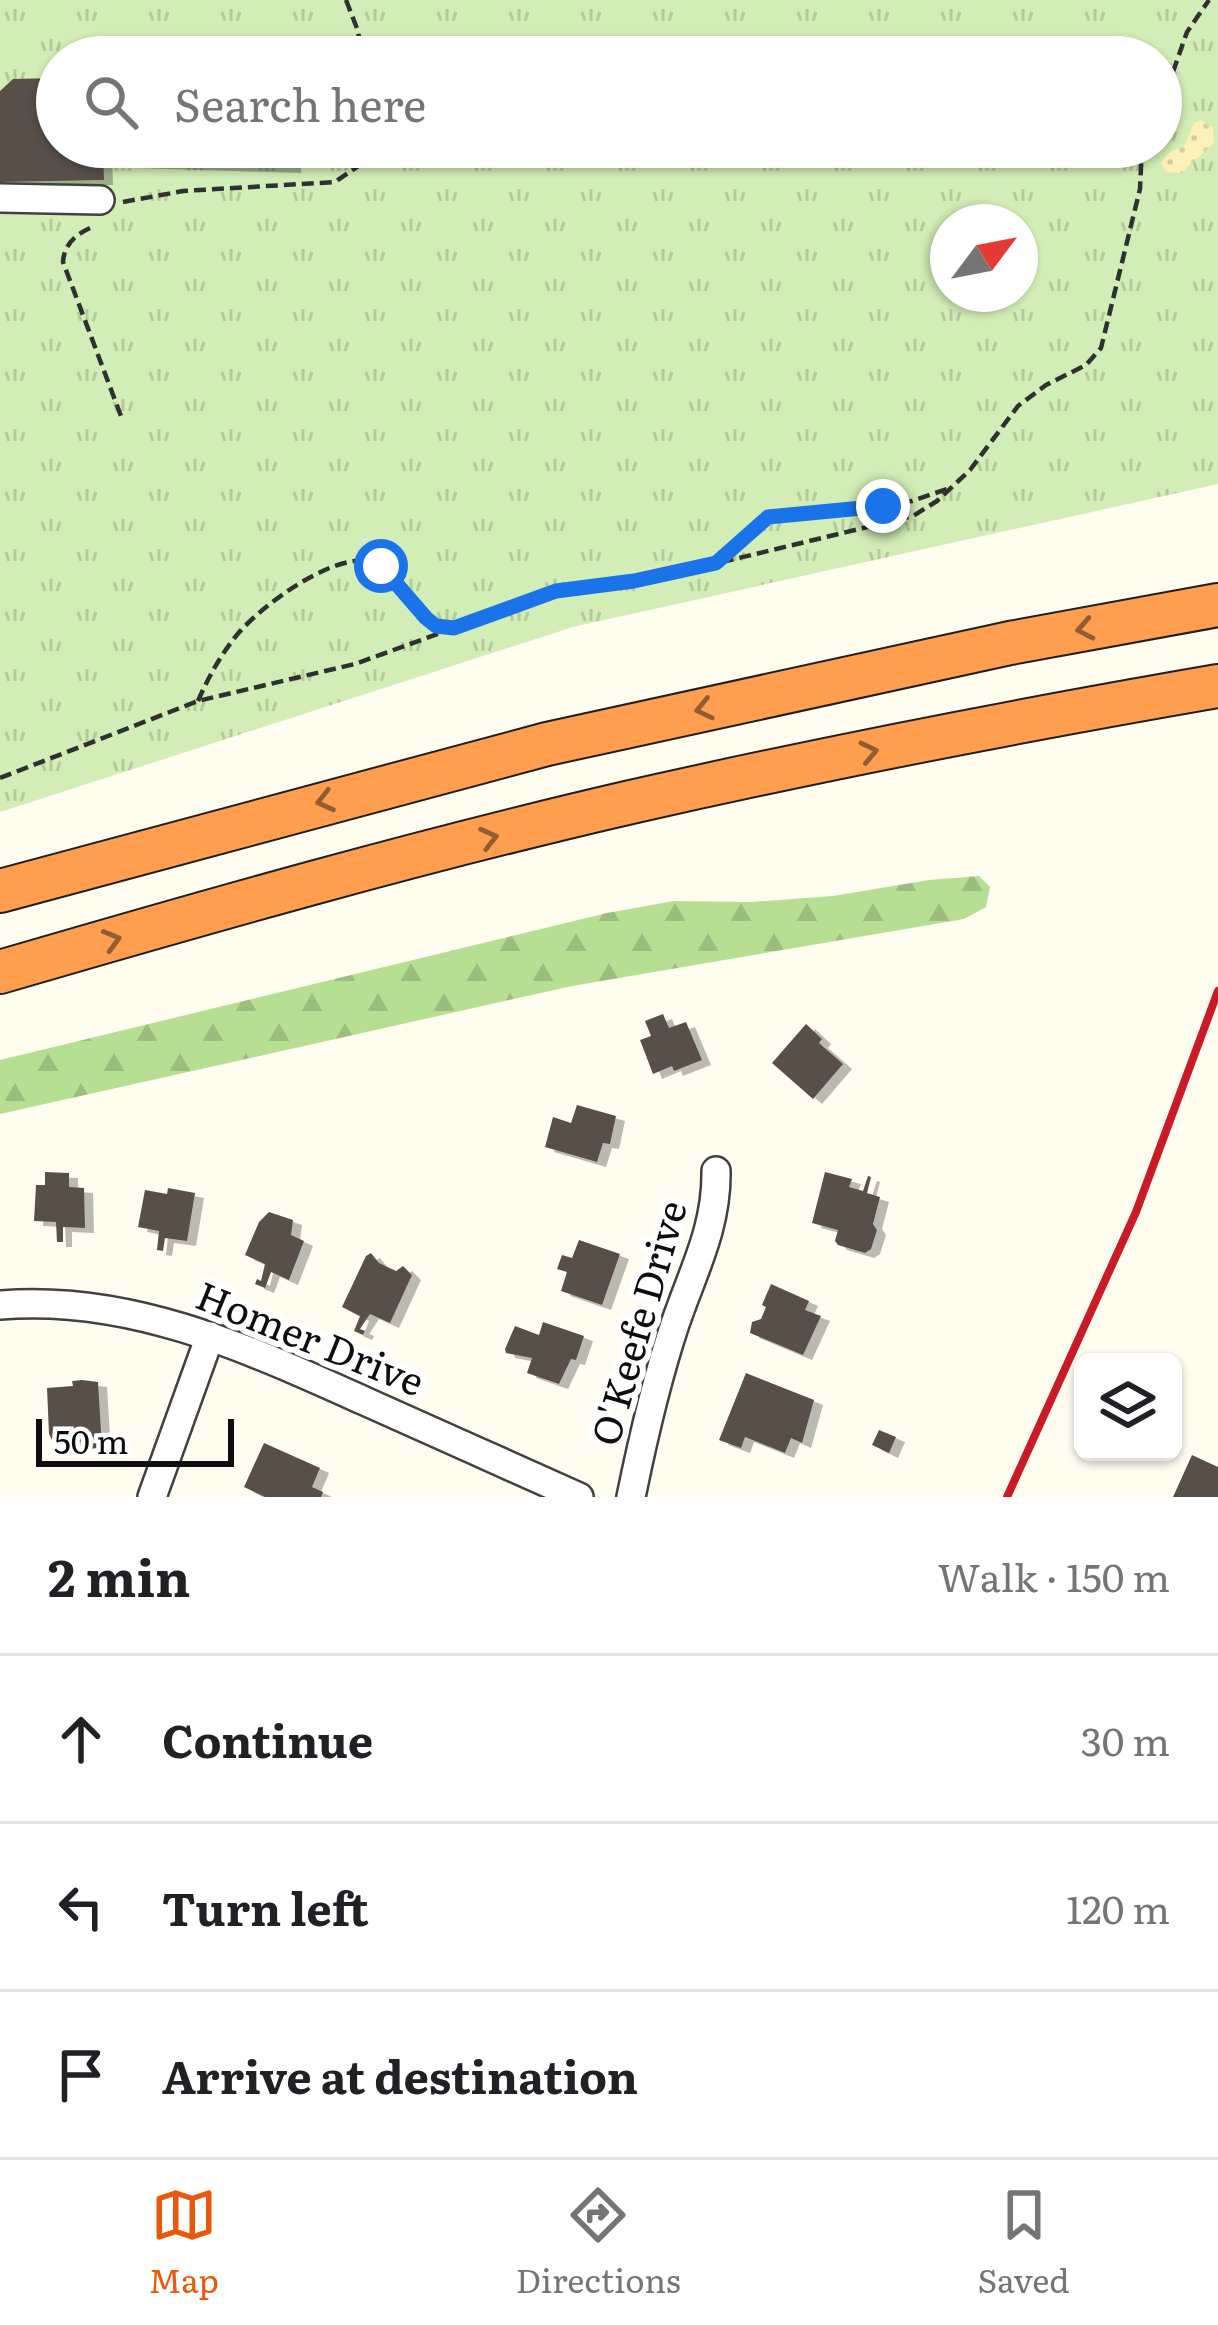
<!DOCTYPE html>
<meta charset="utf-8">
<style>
body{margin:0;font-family:Literata,serif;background:#f2f2f2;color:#202124}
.controls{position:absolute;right:36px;bottom:36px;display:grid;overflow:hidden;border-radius:18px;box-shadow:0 3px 9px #0004}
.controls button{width:108px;height:108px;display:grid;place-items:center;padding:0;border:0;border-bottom:3px solid #e0e0e0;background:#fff;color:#202124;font:60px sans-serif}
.compass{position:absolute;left:930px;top:204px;width:108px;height:108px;border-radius:50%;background:#fff;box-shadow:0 3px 9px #0004;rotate:58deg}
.scale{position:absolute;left:36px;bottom:30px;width:198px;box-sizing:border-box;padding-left:12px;border:6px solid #0e0e0e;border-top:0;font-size:33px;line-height:42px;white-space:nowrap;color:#0e0e0e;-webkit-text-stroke:9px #fff;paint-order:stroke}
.stop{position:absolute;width:36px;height:36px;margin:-27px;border:9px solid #1a73e8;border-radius:50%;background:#fff}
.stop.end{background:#1a73e8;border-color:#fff;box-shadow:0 3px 12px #0008}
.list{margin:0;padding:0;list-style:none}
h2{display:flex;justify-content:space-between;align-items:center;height:156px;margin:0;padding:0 48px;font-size:51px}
h2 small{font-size:39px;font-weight:400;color:#757577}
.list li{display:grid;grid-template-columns:78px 1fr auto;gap:36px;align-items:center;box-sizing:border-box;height:168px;padding:0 48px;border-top:3px solid #e0e0e0}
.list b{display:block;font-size:45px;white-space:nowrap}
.list em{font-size:39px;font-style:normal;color:#757577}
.icon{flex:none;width:66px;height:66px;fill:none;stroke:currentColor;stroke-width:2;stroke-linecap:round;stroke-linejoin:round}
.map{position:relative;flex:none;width:1218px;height:1497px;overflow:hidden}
.search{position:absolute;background:#fff;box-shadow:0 3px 9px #0004;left:36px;right:36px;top:36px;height:132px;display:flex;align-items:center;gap:30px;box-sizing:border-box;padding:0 42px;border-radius:66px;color:#757577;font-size:45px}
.sheet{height:660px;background:#fff}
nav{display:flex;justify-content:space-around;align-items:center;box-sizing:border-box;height:168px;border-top:3px solid #e0e0e0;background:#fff;font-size:33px;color:#757577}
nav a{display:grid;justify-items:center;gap:6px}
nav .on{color:#ea580c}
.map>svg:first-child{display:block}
</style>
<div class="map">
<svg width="1218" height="1497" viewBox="0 0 1218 1497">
<defs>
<pattern id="grass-tufts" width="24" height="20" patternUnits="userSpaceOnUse" patternTransform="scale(3)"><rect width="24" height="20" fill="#d2edb6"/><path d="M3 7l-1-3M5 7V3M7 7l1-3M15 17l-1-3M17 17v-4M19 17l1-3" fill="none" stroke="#b3ca9b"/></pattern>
<pattern id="forest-firs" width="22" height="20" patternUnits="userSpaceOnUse" patternTransform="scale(3)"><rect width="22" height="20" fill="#b6df94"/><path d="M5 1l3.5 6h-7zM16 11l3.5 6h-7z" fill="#9bbe7e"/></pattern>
<pattern id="sand-dots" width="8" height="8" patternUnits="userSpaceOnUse" patternTransform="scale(3)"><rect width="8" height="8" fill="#ffefb8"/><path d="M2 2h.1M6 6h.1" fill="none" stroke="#d9cc9d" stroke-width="1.8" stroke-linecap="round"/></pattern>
<filter id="shadow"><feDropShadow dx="9" dy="5" stdDeviation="0" flood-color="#0004"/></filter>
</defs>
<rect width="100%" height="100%" fill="#fffcf0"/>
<path fill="url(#grass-tufts)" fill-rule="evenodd" d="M 0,0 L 1218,0 L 1218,484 L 573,627 L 0,812 ZM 57,57 L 1161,57 L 1161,147 L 57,147 ZM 948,222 L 1020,222 L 1020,294 L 948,294 Z"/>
<polygon fill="url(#forest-firs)" points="979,876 990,887 986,907 964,919 572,986 0,1114 0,1060 607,913 674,901 751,902 833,896 929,880"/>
<polygon fill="url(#sand-dots)" points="1201,120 1213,128 1214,143 1181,173 1166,172 1161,163 1170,152 1184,146 1194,123"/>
<g fill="#584f4a" filter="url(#shadow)">
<polygon points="126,43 275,49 275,57 125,57"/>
<polygon points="57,78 57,147 103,147 104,180 0,182 0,91 13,79"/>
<polygon points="127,147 293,147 292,168 126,163"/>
<polygon points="663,1014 669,1028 686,1022 702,1060 674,1071 672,1066 653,1074 640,1040 651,1036 645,1021"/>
<polygon points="806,1024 822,1039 819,1043 843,1064 813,1099 772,1063"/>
<polygon points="577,1105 616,1116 610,1144 603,1143 597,1162 545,1147 553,1117 571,1123"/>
<polygon points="45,1172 69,1173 69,1187 84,1188 85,1228 63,1227 63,1242 57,1242 56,1222 34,1221 36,1185 45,1185"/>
<polygon points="825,1172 852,1179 849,1187 863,1191 868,1176 871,1177 867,1193 880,1197 873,1224 877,1230 871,1249 865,1253 838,1245 835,1241 838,1230 812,1223"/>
<polygon points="168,1188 195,1193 187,1241 165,1238 163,1251 157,1250 159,1231 138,1227 145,1190 167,1194"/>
<polygon points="269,1212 293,1220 291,1235 304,1241 289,1280 271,1272 265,1288 255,1284 257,1279 261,1281 265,1264 245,1255 259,1222"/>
<polygon points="579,1240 620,1254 602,1305 561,1291 567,1272 557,1269 562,1255 572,1258"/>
<polygon points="371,1253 379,1263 396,1271 403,1266 412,1275 390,1323 370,1314 360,1329 365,1331 363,1335 354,1331 360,1316 342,1307 366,1256"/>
<polygon points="771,1284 809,1301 805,1310 821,1316 803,1355 750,1333 752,1322 761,1319 766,1307 762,1305"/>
<polygon points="543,1322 584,1336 576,1360 571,1359 559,1384 527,1373 532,1358 506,1353 505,1349 515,1326 539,1335"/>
<polygon points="746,1373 814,1400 802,1443 791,1438 785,1453 745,1437 741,1448 719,1440"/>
<polygon points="82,1380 98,1382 102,1448 86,1449 85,1442 52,1440 49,1434 47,1388 73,1386 72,1381"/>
<polygon points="879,1430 896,1437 889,1453 872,1445"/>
<polygon points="264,1443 320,1468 312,1487 323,1492 321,1497 265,1497 244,1487"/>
<polygon points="1192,1455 1218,1467 1218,1497 1173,1497"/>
</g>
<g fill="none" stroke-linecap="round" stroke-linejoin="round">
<g stroke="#414141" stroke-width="32">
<g id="minor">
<polyline points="0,198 100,200"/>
<path d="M 0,1305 C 132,1294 251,1350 369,1403 C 439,1434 509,1466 579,1497"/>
<polyline points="152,1497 210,1336"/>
<path d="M 631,1497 C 643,1438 656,1381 675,1324 C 693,1271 717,1228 716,1171"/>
</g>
</g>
<g stroke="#1f1f1f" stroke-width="46">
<g id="highway">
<polyline points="0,891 547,744 1010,643 1218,605"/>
<path d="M 0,972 C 209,911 419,851 631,802 C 825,758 1021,720 1218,686"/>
</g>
</g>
<g stroke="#303030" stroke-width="4.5" stroke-dasharray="12 6" stroke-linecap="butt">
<polyline points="346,0 358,31 362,57"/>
<polyline points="1161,106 1187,32 1209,0"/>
<polyline points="123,202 183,191 335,182 357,167 363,147"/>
<path d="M 90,228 C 75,235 64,245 63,262 L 121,416"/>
<polyline points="720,560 768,517 912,501 947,489"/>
<path d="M 198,701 C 208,678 220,656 236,636 C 259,607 343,543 381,565 C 408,582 413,622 449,627"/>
<polyline points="0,778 198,701 355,664 556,591 681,572 913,516 937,501 970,470 1018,406 1046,385 1086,365 1101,348 1140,189 1142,147"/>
</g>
<use href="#minor" stroke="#fff" stroke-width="27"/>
<use href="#highway" stroke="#ff9e4e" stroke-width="42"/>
<polyline stroke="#ca1b24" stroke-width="8" points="1007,1497 1136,1212 1218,991"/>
</g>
<defs><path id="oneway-chevron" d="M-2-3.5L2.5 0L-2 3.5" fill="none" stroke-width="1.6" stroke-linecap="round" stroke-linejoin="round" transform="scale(3)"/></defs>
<g stroke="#935d31">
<use href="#oneway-chevron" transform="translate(1085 629) rotate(169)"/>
<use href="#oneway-chevron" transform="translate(704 709) rotate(167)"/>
<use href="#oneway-chevron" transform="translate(869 752) rotate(-12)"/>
<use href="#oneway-chevron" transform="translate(325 801) rotate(166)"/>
<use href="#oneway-chevron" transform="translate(489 838) rotate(-14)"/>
<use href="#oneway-chevron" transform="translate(112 940) rotate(-16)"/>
</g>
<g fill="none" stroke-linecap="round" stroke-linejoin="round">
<polyline stroke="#1a73e8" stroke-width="15" points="381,566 426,618 436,626 454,628 556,591 634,581 716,563 768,517 883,506"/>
</g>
<g text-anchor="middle" stroke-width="12" stroke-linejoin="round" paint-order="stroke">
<g font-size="39" fill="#0e0e0e" stroke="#fff">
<text transform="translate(639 1323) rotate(-74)" y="14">O'Keefe Drive</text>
<text transform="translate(310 1339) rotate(22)" y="14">Homer Drive</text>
</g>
</g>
</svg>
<div class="controls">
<button><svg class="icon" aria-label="layers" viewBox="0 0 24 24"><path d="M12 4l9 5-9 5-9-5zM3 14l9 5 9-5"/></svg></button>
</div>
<svg class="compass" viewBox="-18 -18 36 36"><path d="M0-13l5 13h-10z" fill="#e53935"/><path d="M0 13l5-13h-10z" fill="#757577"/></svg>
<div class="scale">50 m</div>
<div class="stop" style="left:381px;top:566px"></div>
<div class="stop end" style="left:883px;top:506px"></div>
<div class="search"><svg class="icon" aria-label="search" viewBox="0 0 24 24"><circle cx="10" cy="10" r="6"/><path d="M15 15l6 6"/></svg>Search here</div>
</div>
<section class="sheet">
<h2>2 min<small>Walk · 150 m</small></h2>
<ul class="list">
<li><svg class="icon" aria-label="ahead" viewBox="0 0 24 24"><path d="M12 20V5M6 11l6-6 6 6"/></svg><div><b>Continue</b></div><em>30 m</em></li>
<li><svg class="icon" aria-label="left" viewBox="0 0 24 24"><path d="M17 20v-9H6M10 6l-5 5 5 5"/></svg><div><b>Turn left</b></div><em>120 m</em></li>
<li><svg class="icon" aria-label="arrive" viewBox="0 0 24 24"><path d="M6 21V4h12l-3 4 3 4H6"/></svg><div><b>Arrive at destination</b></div></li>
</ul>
</section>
<nav>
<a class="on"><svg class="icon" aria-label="map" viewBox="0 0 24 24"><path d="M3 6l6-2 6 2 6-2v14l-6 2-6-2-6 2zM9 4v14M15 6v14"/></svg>Map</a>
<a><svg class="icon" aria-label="directions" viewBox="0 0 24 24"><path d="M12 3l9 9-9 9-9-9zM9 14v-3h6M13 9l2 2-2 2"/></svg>Directions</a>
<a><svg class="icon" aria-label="saved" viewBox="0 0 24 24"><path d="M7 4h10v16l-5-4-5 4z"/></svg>Saved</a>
</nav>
